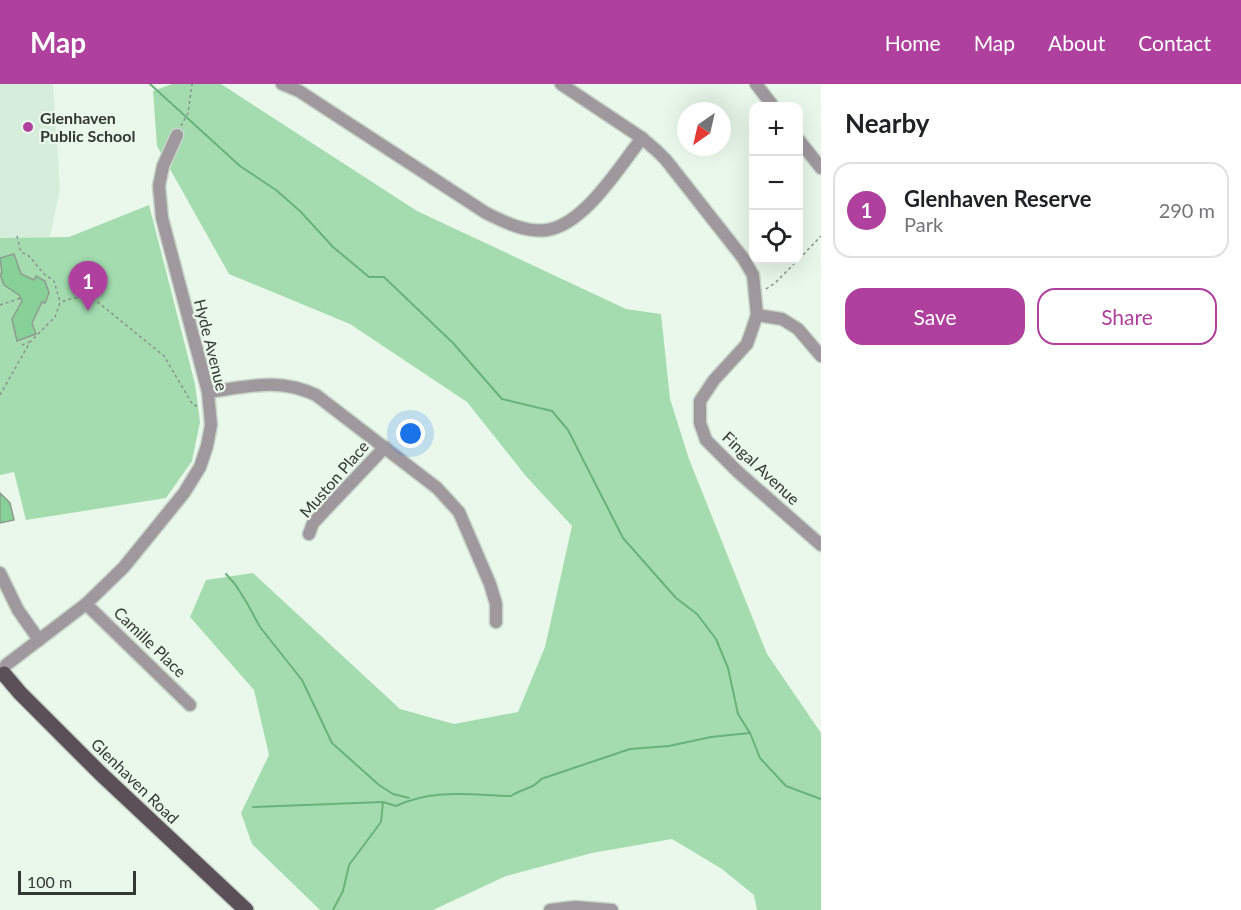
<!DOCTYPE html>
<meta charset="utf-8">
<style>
body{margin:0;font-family:Lato,sans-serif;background:#f2f2f2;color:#202124}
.controls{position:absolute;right:18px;top:18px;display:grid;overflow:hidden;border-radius:12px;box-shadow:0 6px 24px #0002}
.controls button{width:54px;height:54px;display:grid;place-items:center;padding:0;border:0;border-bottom:2px solid #e0e0e0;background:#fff;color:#202124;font:30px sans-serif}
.compass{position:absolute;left:677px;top:18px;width:54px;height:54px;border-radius:50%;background:#fff;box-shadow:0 6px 24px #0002;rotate:214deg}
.scale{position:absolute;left:18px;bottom:15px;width:118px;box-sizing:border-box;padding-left:6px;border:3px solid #323833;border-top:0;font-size:16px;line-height:21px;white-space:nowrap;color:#323833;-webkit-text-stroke:4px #e9f8eb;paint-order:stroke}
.you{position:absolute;left:411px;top:350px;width:21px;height:21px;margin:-15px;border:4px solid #fff;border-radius:50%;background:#1a73e8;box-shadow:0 0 0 9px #1a73e833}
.badge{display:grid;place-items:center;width:39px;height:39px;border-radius:50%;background:#af409d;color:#fff;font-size:20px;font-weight:700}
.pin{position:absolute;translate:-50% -50px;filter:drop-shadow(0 2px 3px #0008)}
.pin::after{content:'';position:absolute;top:32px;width:21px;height:18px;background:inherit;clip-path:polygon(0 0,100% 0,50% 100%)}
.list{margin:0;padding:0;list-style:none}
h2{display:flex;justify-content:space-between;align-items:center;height:78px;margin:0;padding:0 24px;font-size:26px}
h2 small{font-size:20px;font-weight:400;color:#757577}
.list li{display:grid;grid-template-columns:39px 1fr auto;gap:18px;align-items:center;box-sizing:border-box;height:96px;margin:0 12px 12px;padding:0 12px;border:2px solid #e0e0e0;border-radius:18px}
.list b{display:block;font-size:22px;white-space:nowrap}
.list p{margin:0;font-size:20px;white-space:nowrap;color:#757577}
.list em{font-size:20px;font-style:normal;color:#757577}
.actions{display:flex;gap:12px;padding:18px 24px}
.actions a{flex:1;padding:14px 0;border:2px solid #af409d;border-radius:18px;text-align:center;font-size:21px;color:#af409d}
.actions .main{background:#af409d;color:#fff}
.icon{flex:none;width:33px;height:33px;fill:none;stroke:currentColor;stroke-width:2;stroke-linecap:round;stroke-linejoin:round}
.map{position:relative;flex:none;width:821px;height:826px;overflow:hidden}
header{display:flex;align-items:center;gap:36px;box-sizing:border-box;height:84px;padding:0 30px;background:#af409d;color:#fff}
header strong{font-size:28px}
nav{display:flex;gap:33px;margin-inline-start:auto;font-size:21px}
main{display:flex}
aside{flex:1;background:#fff}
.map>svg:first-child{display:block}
</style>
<header>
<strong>Map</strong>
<nav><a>Home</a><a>Map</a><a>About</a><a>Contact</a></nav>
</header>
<main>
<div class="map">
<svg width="821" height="826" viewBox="0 0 821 826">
<rect width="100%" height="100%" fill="#e9f8eb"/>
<polygon fill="#d7eddb" points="0,0 53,0 60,105 50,153 0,154"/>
<g fill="#a4dcb0">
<polygon points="172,0 221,0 417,127 626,225 661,230 670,315 689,375 767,570 821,649 821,826 757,826 754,811 722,785 672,755 592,769 506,792 433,826 320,826 252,760 241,729 269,671 254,606 190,533 206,496 253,489 400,625 454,640 518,628 545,563 572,442 525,391 467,318 350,240 229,190 157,62 153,7"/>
<polygon points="149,121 195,300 200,338 192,377 166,414 26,436 14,388 0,391 0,154 69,153"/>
</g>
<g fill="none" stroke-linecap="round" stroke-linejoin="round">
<g stroke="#69b27b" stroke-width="2">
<polyline points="150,0 240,82 276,106 301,128 333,163 369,193 384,193 453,259 502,315 552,327 568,346 623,454 676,514 697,530 716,555 728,584 738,630 750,649 760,674 786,702 821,715"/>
<polyline points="226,490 235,500 247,519 260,543 302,596 332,659 379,701 393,710 409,714"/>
<path d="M 253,723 L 383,718 L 396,722 C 434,704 470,711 511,712 C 520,705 534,705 541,695 L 630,665 L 669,662 L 711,653 L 750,649"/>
<polyline points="333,826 343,807 349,781 381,738 383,718"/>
</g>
</g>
<g fill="#87d198" stroke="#8e9c90" stroke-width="1.5">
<polygon points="14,170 21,190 34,196 36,192 45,197 49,209 45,219 42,218 32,239 36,250 17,257 12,235 22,217 19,211 4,201 0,190 2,189 0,174"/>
<polygon points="0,409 10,419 14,436 0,439"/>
</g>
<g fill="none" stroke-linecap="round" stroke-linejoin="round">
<g stroke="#c8d5ca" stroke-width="15">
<g id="minor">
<path d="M 282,0 L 299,7 L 486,129 C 504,138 526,149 547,146 C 585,140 620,82 642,54"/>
<polyline points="561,0 642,54 657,67 666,76 743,174 753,191 757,231 747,260 714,296 700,317 700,339 706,356 738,388 821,461"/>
<polyline points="756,0 773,22"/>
<polyline points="798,55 821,84"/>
<polyline points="757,231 782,235 798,245 821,272"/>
<path d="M 208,308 C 247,303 278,293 316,311 L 437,404 L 459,428 L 490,500 L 496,520 L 496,538"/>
<polyline points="309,450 313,439 385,363"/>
<polyline points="0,489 18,526 39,556"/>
<polyline points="86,520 190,621"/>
<polyline points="6,581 86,520 124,483 184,409 200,383 207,362 211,341 208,308 162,134 159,102 163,82 177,51"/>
<polyline points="550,826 575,823 612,826"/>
</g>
</g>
<g stroke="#c8d5ca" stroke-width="18">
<polyline id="major" points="4,590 20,609 100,689 246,826"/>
</g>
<g stroke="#89938b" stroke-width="1.5" stroke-dasharray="3 3" stroke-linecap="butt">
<polyline points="181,42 188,29 192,0"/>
<polyline points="17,152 21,168 29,172 43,189 54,197 60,218"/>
<polyline points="799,175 821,152"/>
<polyline points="766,205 775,199 798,176"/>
<polyline points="0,221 21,214"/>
<polyline points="22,261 29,258"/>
<path d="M 0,311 L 30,258 L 55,233 L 60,219 C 74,212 86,211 99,219 L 164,272 L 193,321 L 199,322"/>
</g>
<use href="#minor" stroke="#9f999e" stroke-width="12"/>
<use href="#major" stroke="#5b5058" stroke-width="15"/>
</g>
<circle fill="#af409d" stroke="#e9f8eb" stroke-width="2" cx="28" cy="43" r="6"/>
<g text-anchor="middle" stroke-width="4.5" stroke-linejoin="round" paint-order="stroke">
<g font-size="16" font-weight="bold" fill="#323833" stroke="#e9f8eb" text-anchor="start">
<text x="40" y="40">Glenhaven<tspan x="40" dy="18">Public School</tspan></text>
</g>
<g font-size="16" fill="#323833" stroke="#e9f8eb">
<text transform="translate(211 261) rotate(76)" y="6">Hyde Avenue</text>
<text transform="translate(761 384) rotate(43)" y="6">Fingal Avenue</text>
<text transform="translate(334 395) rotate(-49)" y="6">Muston Place</text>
<text transform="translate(150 558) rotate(44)" y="6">Camille Place</text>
<text transform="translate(135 697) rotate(44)" y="6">Glenhaven Road</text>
</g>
</g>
</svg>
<div class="controls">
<button>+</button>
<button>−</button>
<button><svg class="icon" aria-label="locate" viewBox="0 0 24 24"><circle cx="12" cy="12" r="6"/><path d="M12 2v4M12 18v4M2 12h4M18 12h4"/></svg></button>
</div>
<svg class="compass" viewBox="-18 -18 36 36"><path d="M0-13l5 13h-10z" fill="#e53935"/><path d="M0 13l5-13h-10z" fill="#757577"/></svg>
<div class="scale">100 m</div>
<div class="you"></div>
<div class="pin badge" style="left:88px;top:227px">1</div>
</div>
<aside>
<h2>Nearby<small></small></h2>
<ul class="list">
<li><span class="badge">1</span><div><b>Glenhaven Reserve</b><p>Park</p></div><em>290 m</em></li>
</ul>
<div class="actions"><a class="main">Save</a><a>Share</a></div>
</aside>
</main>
